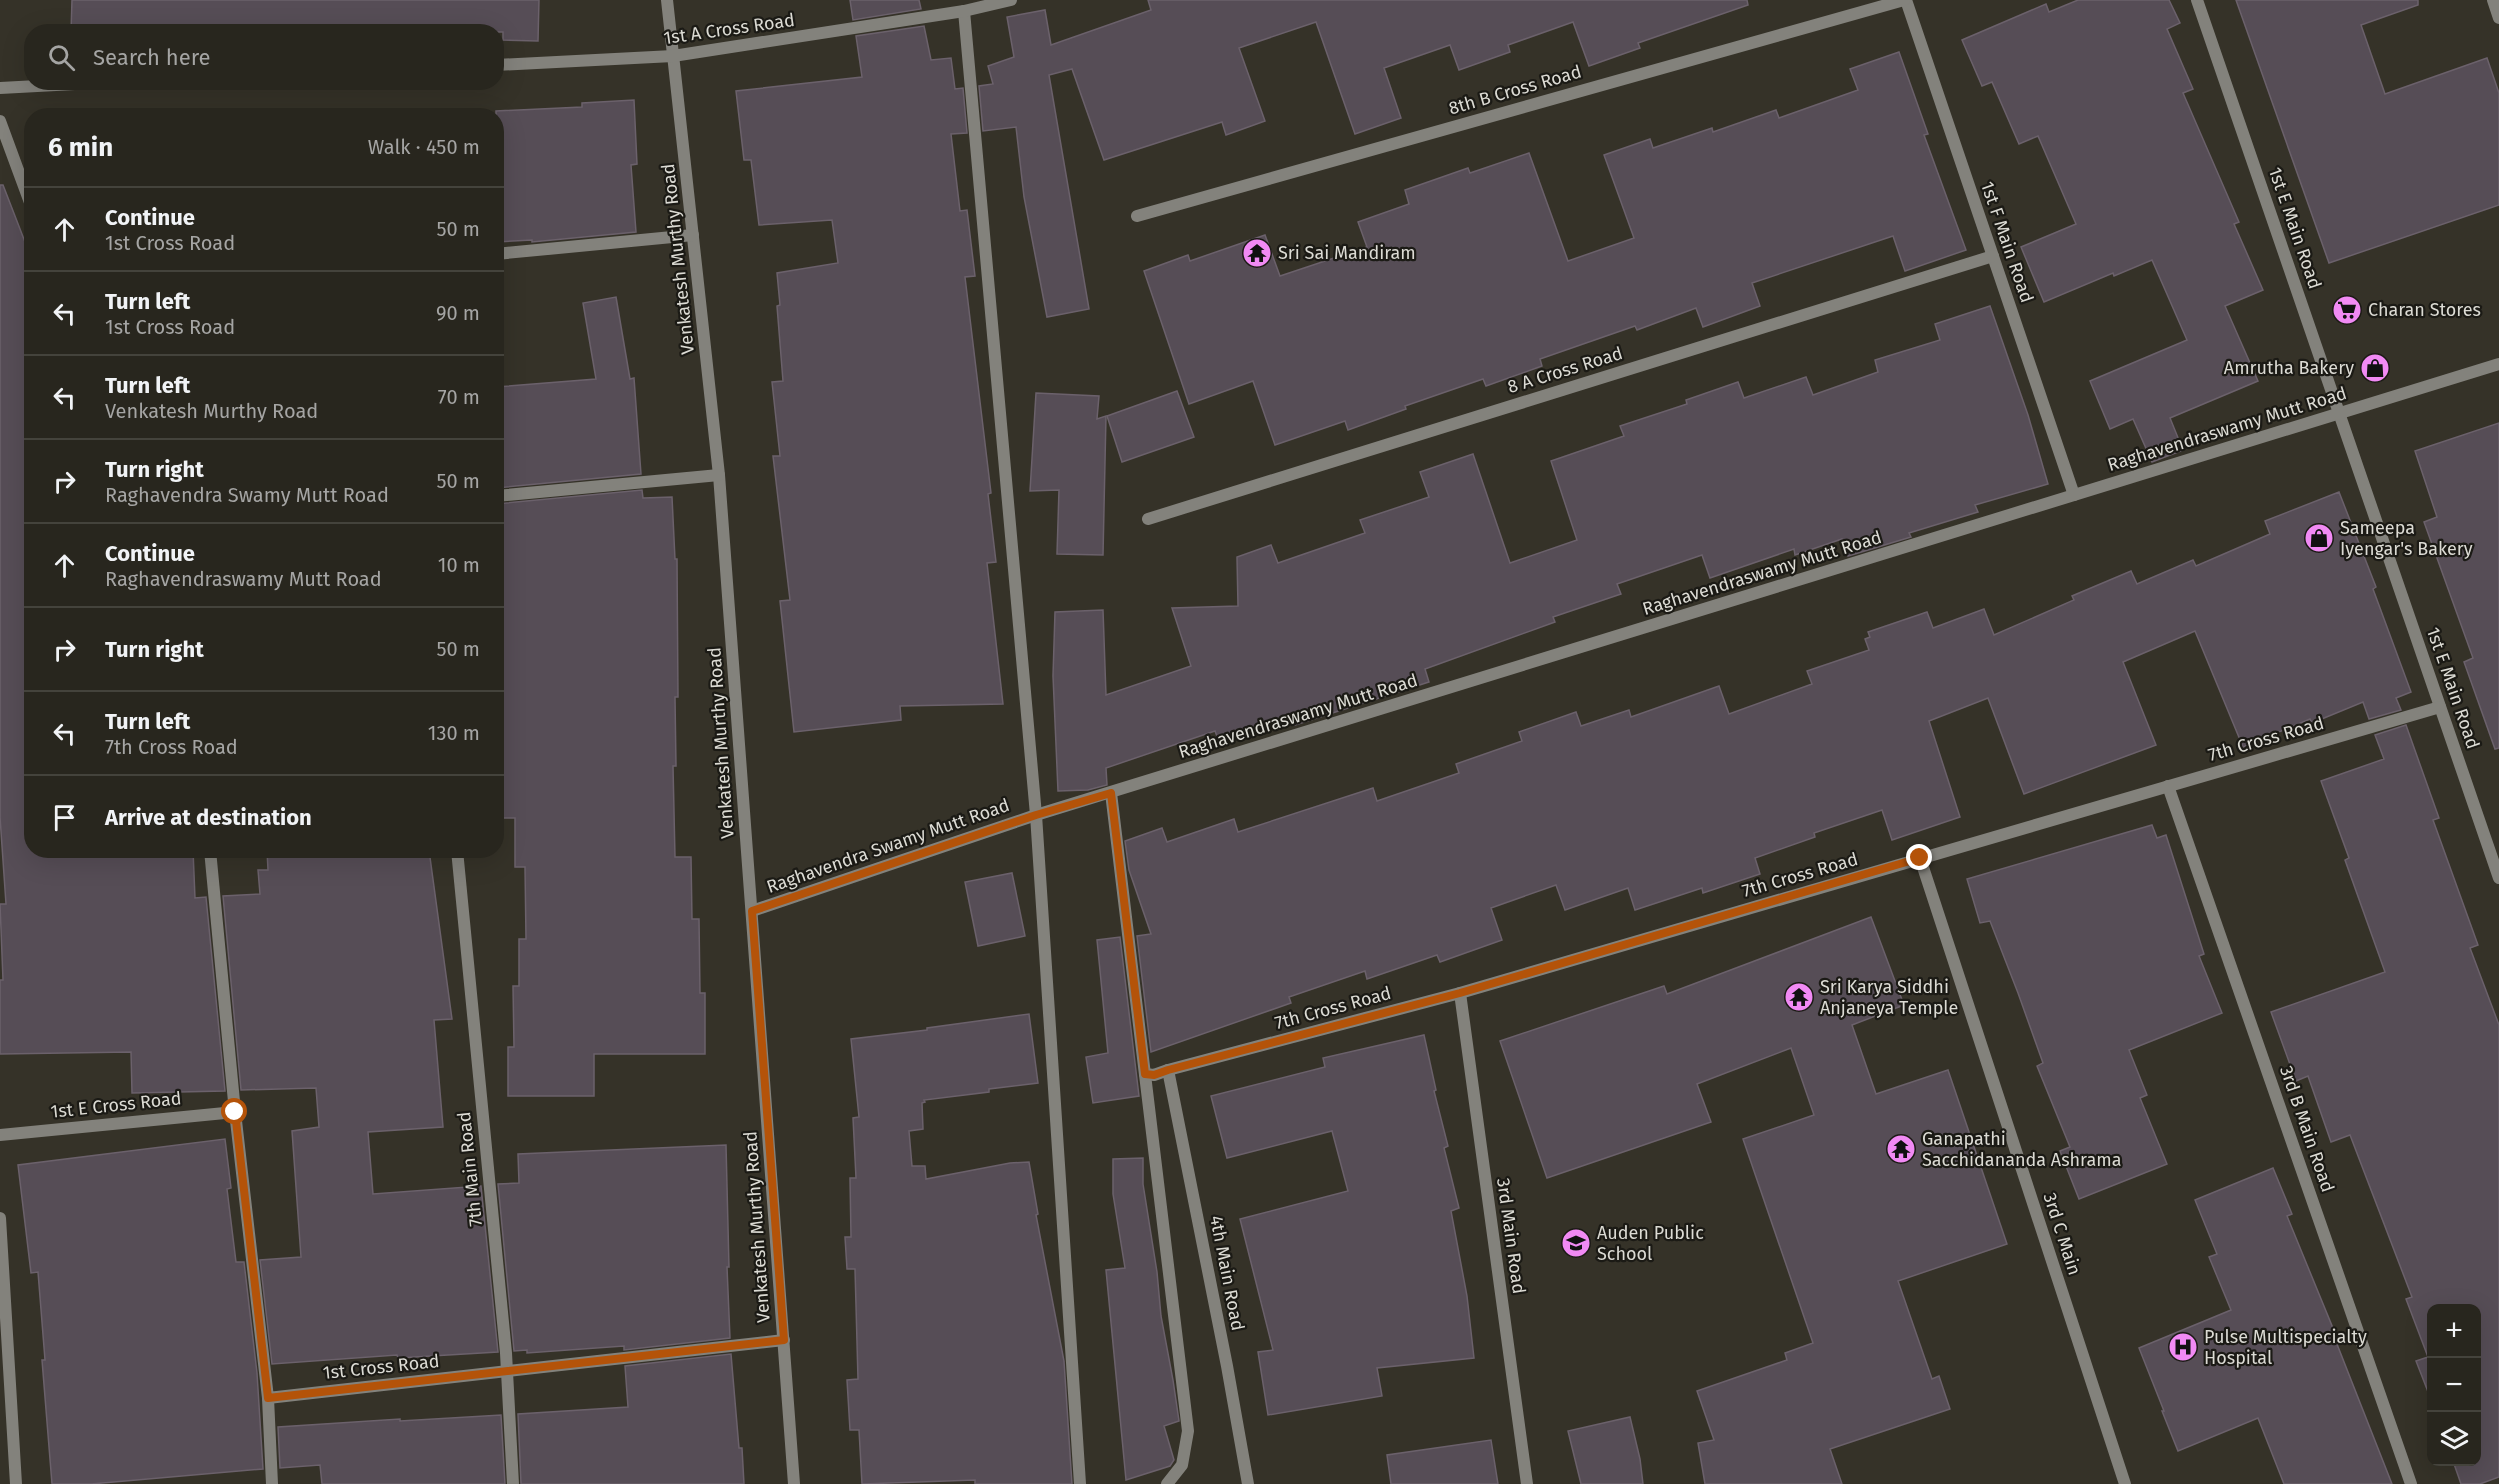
<!DOCTYPE html>
<meta charset="utf-8">
<style>
body{margin:0;font-family:"Fira Sans",sans-serif;background:#34322b;color:#f1f3f6}
.controls{position:absolute;right:18px;bottom:18px;display:grid;overflow:hidden;border-radius:12px;box-shadow:0 6px 24px #0002}
.controls button{width:54px;height:54px;display:grid;place-items:center;padding:0;border:0;border-bottom:2px solid #44433c;background:#28261e;color:#f1f3f6;font:30px sans-serif}
.stop{position:absolute;width:18px;height:18px;margin:-14px;border:4px solid #b45309;border-radius:50%;background:#fff}
.stop.end{background:#b45309;border-color:#fff;box-shadow:0 2px 6px #0008}
.list{margin:0;padding:0;list-style:none}
h2{display:flex;justify-content:space-between;align-items:center;height:78px;margin:0;padding:0 24px;font-size:26px}
h2 small{font-size:20px;font-weight:400;color:#a5a5a4}
.list li{display:grid;grid-template-columns:39px 1fr auto;gap:18px;align-items:center;box-sizing:border-box;height:84px;padding:0 24px;border-top:2px solid #44433c}
.list b{display:block;font-size:22px;white-space:nowrap}
.list p{margin:0;font-size:20px;white-space:nowrap;color:#a5a5a4}
.list em{font-size:20px;font-style:normal;color:#a5a5a4}
.icon{flex:none;width:33px;height:33px;fill:none;stroke:currentColor;stroke-width:2;stroke-linecap:round;stroke-linejoin:round}
.map{position:relative;flex:none;width:2499px;height:1484px;overflow:hidden}
.search{position:absolute;background:#28261e;box-shadow:0 6px 24px #0002;left:24px;top:24px;width:480px;height:66px;display:flex;align-items:center;gap:15px;box-sizing:border-box;padding:0 21px;border-radius:24px;color:#a5a5a4;font-size:22px}
.panel{position:absolute;background:#28261e;box-shadow:0 6px 24px #0002;left:24px;top:108px;width:480px;height:750px;border-radius:24px}
.map>svg:first-child{display:block}
</style>
<div class="map">
<svg width="2499" height="1484" viewBox="0 0 2499 1484">
<rect width="100%" height="100%" fill="#353228"/>
<g fill="#564d56" stroke="#6b616b" stroke-width="1.5">
<polygon points="72,0 539,0 538,41 503,40 503,32 71,32"/>
<polygon points="850,0 919,0 921,9 853,20"/>
<polygon points="1148,0 1747,0 1748,5 1638,43 1640,48 1589,66 1573,22 1508,45 1510,52 1459,70 1450,45 1384,68 1401,118 1355,134 1316,22 1239,48 1265,121 1226,135 1222,122 1104,160 1072,69 1049,75 1089,309 1047,317 1024,197 1016,127 983,131 979,86 993,84 988,66 1014,57 1007,17 1045,10 1051,45 1151,10"/>
<polygon points="2078,0 2169,0 2180,23 2167,29 2193,89 2183,93 2239,222 2234,224 2263,290 2225,306 2258,381 2170,418 2183,450 2152,462 2133,419 2110,429 2090,381 2187,340 2152,260 2114,276 2113,273 2044,302 2021,247 2076,224 2038,136 2019,144 1992,82 1982,86 1962,40 2046,4 2049,12"/>
<polygon points="2236,0 2418,0 2418,5 2361,25 2385,94 2487,58 2499,93 2499,205 2329,263"/>
<polygon points="924,26 931,60 951,58 955,89 963,88 967,133 951,134 960,211 967,210 975,276 965,277 991,493 988,494 996,562 987,563 1003,704 900,706 901,720 794,732 780,601 790,600 773,456 780,456 772,382 783,381 777,306 780,305 777,273 838,263 832,220 759,225 751,160 744,160 736,91 862,77 856,36"/>
<polygon points="1899,52 1928,134 1924,135 1966,250 1905,271 1893,236 1752,283 1760,306 1703,327 1696,308 1637,330 1635,326 1540,359 1542,366 1486,386 1483,379 1405,406 1406,409 1348,430 1345,421 1275,445 1253,381 1189,404 1144,271 1188,255 1190,261 1265,235 1280,276 1367,247 1358,222 1409,204 1405,190 1468,168 1470,173 1529,153 1568,261 1634,238 1604,155 1650,139 1653,148 1712,128 1713,132 1776,110 1779,118 1858,90 1850,69"/>
<polygon points="634,100 637,164 631,165 636,232 532,242 532,240 496,242 496,111 582,107 582,103"/>
<polygon points="0,185 3,185 32,260 32,850 193,850 195,898 206,897 225,1091 132,1093 131,1052 0,1054 0,980 3,980 0,904 6,904 0,817"/>
<polygon points="616,297 630,379 634,378 641,474 496,488 496,387 596,379 583,303"/>
<polygon points="1990,306 2028,415 2048,484 1975,505 1978,512 1909,533 1911,537 1848,556 1842,539 1795,555 1794,549 1710,578 1702,555 1617,584 1621,594 1553,617 1555,622 1425,669 1429,682 1295,725 1292,715 1218,739 1215,731 1106,768 1107,785 1088,790 1058,791 1053,676 1055,612 1103,610 1106,695 1191,666 1172,608 1238,606 1237,557 1271,545 1278,563 1365,533 1360,520 1429,497 1420,472 1473,454 1510,563 1577,540 1551,461 1624,436 1620,426 1687,404 1686,400 1738,382 1744,398 1806,377 1813,395 1878,372 1875,360 1940,340 1935,324"/>
<polygon points="1177,391 1194,437 1122,462 1107,416"/>
<polygon points="1036,393 1099,396 1097,419 1106,416 1103,555 1057,554 1059,490 1030,491"/>
<polygon points="2499,423 2499,748 2495,749 2464,662 2473,658 2424,522 2437,517 2415,451"/>
<polygon points="642,490 643,498 672,497 675,559 677,559 678,697 675,697 676,766 673,766 675,857 691,857 692,919 699,919 700,993 705,993 705,1054 594,1054 594,1096 508,1096 508,1047 514,1047 513,986 519,986 519,939 526,939 525,867 515,867 515,818 496,818 496,504"/>
<polygon points="2339,492 2376,587 2373,589 2411,692 2396,698 2401,710 2369,719 2363,702 2312,723 2310,719 2243,747 2195,631 2123,662 2156,745 2024,794 1988,698 1929,721 1960,817 1892,840 1882,810 1814,833 1815,837 1755,858 1760,874 1703,893 1702,888 1635,910 1628,888 1565,910 1556,885 1491,908 1502,940 1440,962 1437,955 1367,979 1365,971 1289,997 1291,1003 1151,1052 1137,936 1151,934 1129,870 1125,841 1162,828 1167,842 1234,819 1238,832 1373,788 1377,801 1459,773 1456,764 1522,741 1519,732 1576,712 1581,726 1629,710 1631,717 1719,686 1729,714 1812,684 1807,671 1869,650 1865,639 1870,637 1868,632 1927,612 1933,628 1984,609 1994,635 2074,600 2072,596 2131,571 2137,584 2193,560 2196,566 2270,534 2265,521"/>
<polygon points="2406,725 2439,818 2433,820 2478,945 2470,948 2499,1025 2499,1477 2480,1484 2461,1484 2453,1461 2476,1461 2476,1308 2432,1308 2432,1402 2416,1361 2428,1357 2406,1299 2412,1297 2350,1135 2331,1142 2308,1076 2296,1081 2271,1012 2385,972 2345,860 2349,858 2321,781 2384,759 2375,735"/>
<polygon points="2152,825 2157,838 2166,835 2204,954 2199,956 2222,1013 2129,1050 2147,1095 2140,1098 2167,1164 2079,1199 2060,1151 2070,1147 2037,1066 2043,1063 2018,993 1990,921 1980,923 1967,879"/>
<polygon points="267,850 429,850 452,1019 434,1020 443,1127 368,1132 373,1194 481,1186 498,1352 398,1358 397,1355 272,1364 260,1260 301,1257 292,1131 319,1127 316,1088 241,1090 223,896 260,894 258,870 268,870"/>
<polygon points="1012,873 1025,936 978,946 965,882"/>
<polygon points="1871,917 1904,1005 1852,1025 1876,1094 1948,1070 2007,1244 1898,1281 1932,1379 1939,1376 1950,1409 1830,1449 1842,1484 1705,1484 1698,1443 1714,1440 1697,1391 1787,1360 1785,1353 1813,1343 1743,1139 1814,1115 1791,1048 1697,1084 1711,1122 1547,1178 1500,1041 1664,986 1667,994"/>
<polygon points="1120,937 1139,1096 1093,1103 1086,1057 1108,1053 1097,940"/>
<polygon points="1029,1014 1038,1083 989,1089 989,1092 924,1100 925,1102 922,1103 923,1129 909,1131 912,1166 925,1166 926,1179 1010,1163 1029,1162 1038,1214 1036,1215 1064,1361 1072,1484 975,1484 975,1480 862,1484 859,1430 850,1430 847,1380 858,1379 855,1269 847,1269 845,1237 851,1237 850,1178 856,1178 853,1118 859,1117 851,1039 927,1030 927,1028"/>
<polygon points="1424,1035 1436,1090 1434,1091 1448,1146 1444,1148 1459,1208 1451,1211 1467,1296 1474,1358 1377,1368 1382,1396 1268,1415 1258,1352 1273,1350 1240,1219 1348,1191 1332,1131 1227,1158 1211,1096 1325,1067 1323,1058"/>
<polygon points="225,1139 231,1188 227,1189 236,1262 244,1262 257,1373 263,1469 91,1484 52,1484 42,1360 45,1360 38,1272 31,1273 18,1165"/>
<polygon points="726,1145 729,1267 727,1267 730,1338 624,1350 624,1346 527,1353 527,1350 514,1351 498,1184 519,1183 518,1154"/>
<polygon points="1143,1158 1143,1184 1157,1272 1161,1316 1173,1380 1179,1421 1164,1426 1174,1460 1170,1466 1126,1480 1106,1270 1125,1268 1113,1194 1113,1159"/>
<polygon points="2273,1168 2292,1214 2287,1216 2337,1338 2335,1339 2392,1484 2284,1484 2258,1418 2178,1451 2162,1411 2164,1411 2139,1348 2231,1310 2209,1257 2217,1254 2195,1200"/>
<polygon points="731,1354 739,1448 742,1448 744,1484 521,1484 518,1414 628,1407 625,1366"/>
<polygon points="501,1415 505,1484 322,1484 320,1465 280,1468 278,1427 400,1419 400,1421"/>
<polygon points="1630,1417 1640,1459 1643,1484 1581,1484 1568,1431"/>
<polygon points="1491,1440 1498,1484 1391,1484 1387,1455"/>
</g>
<g fill="none" stroke-linecap="round" stroke-linejoin="round">
<g stroke="#83827c" stroke-width="12">
<polyline points="667,0 719,475 794,1484"/>
<polyline points="1906,0 2074,495"/>
<polyline points="2197,0 2499,878"/>
<polyline points="2493,0 2499,18"/>
<polyline points="964,11 1036,815 1080,1484"/>
<polyline points="496,65 673,56 964,11 1011,0"/>
<polyline points="0,88 112,82"/>
<polyline points="0,121 32,208"/>
<polyline points="1137,216 1904,0"/>
<polyline points="496,254 693,235"/>
<polyline points="496,496 719,475"/>
<polyline points="1148,519 1993,256"/>
<polyline points="2168,786 2411,1484"/>
<polyline points="1111,793 1188,1431 1182,1465 1167,1484"/>
<polyline points="210,850 235,1112 268,1398 784,1340"/>
<polyline points="457,850 506,1353 513,1484"/>
<polyline points="1920,858 2125,1484"/>
<polyline points="752,911 1036,815 2499,364"/>
<polyline points="1460,993 1527,1484"/>
<polyline points="1168,1070 1227,1366 1248,1484"/>
<polyline points="1145,1074 1154,1075 1168,1070 1460,993 2440,707"/>
<polyline points="0,1135 235,1112"/>
<polyline points="0,1218 16,1484"/>
<polyline points="268,1398 272,1484"/>
</g>
</g>
<g fill="none" stroke-linecap="round" stroke-linejoin="round">
<polyline stroke="#b45309" stroke-width="8" points="235,1112 268,1398 784,1340 752,911 1036,815 1111,793 1145,1074 1154,1075 1168,1070 1460,993 1920,858"/>
</g>
<defs>
<g id="temple-disc" transform="scale(1.5)"><circle r="9.5" fill="#f18af4" stroke="#1b1a15"/><path d="M0-6L5-2H3V0L6.5 2.5H4V6H1.5V3h-3V6H-4V2.5H-6.5L-3 0V-2H-5Z" fill="#111"/></g>
<g id="supermarket-disc" transform="scale(1.5)"><circle r="9.5" fill="#f18af4" stroke="#1b1a15"/><path d="M-6-5.5h2.5l.6 2H6L4.5 2H-2.5L-4.4-4H-6ZM-1.5 3.2a1.3 1.3 0 1 0 .1 0ZM3 3.2a1.3 1.3 0 1 0 .1 0Z" fill="#111"/></g>
<g id="shop-disc" transform="scale(1.5)"><circle r="9.5" fill="#f18af4" stroke="#1b1a15"/><path d="M-5-2.5h2.3a2.7 3.5 0 0 1 5.4 0H5L5.5 6h-11ZM-1.5-2.5h3a1.5 2.3 0 0 0-3 0Z" fill="#111"/></g>
<g id="school-disc" transform="scale(1.5)"><circle r="9.5" fill="#f18af4" stroke="#1b1a15"/><path d="M0-5L7-2L0 1L-7-2ZM-4 1L0 2.5L4 1V4Q0 6-4 4Z" fill="#111"/></g>
<g id="hospital-disc" transform="scale(1.5)"><circle r="9.5" fill="#f18af4" stroke="#1b1a15"/><path d="M-5-5h3v3.5h4V-5h3V5h-3V1.5h-4V5h-3Z" fill="#111"/></g>
</defs>
<g fill-rule="evenodd">
<use href="#temple-disc" x="1257" y="253"/>
<use href="#supermarket-disc" x="2347" y="310"/>
<use href="#shop-disc" x="2375" y="368"/>
<use href="#shop-disc" x="2319" y="538"/>
<use href="#temple-disc" x="1799" y="997"/>
<use href="#temple-disc" x="1901" y="1149"/>
<use href="#school-disc" x="1576" y="1243"/>
<use href="#hospital-disc" x="2183" y="1347"/>
</g>
<g text-anchor="middle" stroke-width="4.5" stroke-linejoin="round" paint-order="stroke">
<g font-size="18" fill="#dcdbd4" stroke="#1b1a15">
<text transform="translate(729 29) rotate(-8)" y="6">1st A Cross Road</text>
<text transform="translate(1515 90) rotate(-16)" y="6">8th B Cross Road</text>
<text transform="translate(2295 228) rotate(71)" y="6">1st E Main Road</text>
<text transform="translate(2007 242) rotate(71)" y="6">1st F Main Road</text>
<text transform="translate(678 259) rotate(-96)" y="6">Venkatesh Murthy Road</text>
<text transform="translate(1565 370) rotate(-17)" y="6">8 A Cross Road</text>
<text transform="translate(2227 429) rotate(-17)" y="6">Raghavendraswamy Mutt Road</text>
<text transform="translate(1762 573) rotate(-17)" y="6">Raghavendraswamy Mutt Road</text>
<text transform="translate(2453 688) rotate(71)" y="6">1st E Main Road</text>
<text transform="translate(1298 716) rotate(-17)" y="6">Raghavendraswamy Mutt Road</text>
<text transform="translate(2266 739) rotate(-16)" y="6">7th Cross Road</text>
<text transform="translate(721 743) rotate(-94)" y="6">Venkatesh Murthy Road</text>
<text transform="translate(888 846) rotate(-19)" y="6">Raghavendra Swamy Mutt Road</text>
<text transform="translate(1800 875) rotate(-16)" y="6">7th Cross Road</text>
<text transform="translate(1333 1008) rotate(-15)" y="6">7th Cross Road</text>
<text transform="translate(116 1105) rotate(-6)" y="6">1st E Cross Road</text>
<text transform="translate(2307 1129) rotate(71)" y="6">3rd B Main Road</text>
<text transform="translate(470 1169) rotate(-96)" y="6">7th Main Road</text>
<text transform="translate(757 1227) rotate(-94)" y="6">Venkatesh Murthy Road</text>
<text transform="translate(2062 1234) rotate(72)" y="6">3rd C Main</text>
<text transform="translate(1511 1236) rotate(82)" y="6">3rd Main Road</text>
<text transform="translate(1227 1273) rotate(79)" y="6">4th Main Road</text>
<text transform="translate(381 1367) rotate(-6)" y="6">1st Cross Road</text>
</g>
<g font-size="18" fill="#dcdbd4" stroke="#1b1a15" text-anchor="start">
<text x="1278" y="259">Sri Sai Mandiram</text>
<text x="2368" y="316">Charan Stores</text>
<text x="2354" y="374" text-anchor="end">Amrutha Bakery</text>
<text x="2340" y="534">Sameepa<tspan x="2340" dy="21">Iyengar's Bakery</tspan></text>
<text x="1820" y="993">Sri Karya Siddhi<tspan x="1820" dy="21">Anjaneya Temple</tspan></text>
<text x="1922" y="1145">Ganapathi<tspan x="1922" dy="21">Sacchidananda Ashrama</tspan></text>
<text x="1597" y="1239">Auden Public<tspan x="1597" dy="21">School</tspan></text>
<text x="2204" y="1343">Pulse Multispecialty<tspan x="2204" dy="21">Hospital</tspan></text>
</g>
</g>
</svg>
<div class="controls">
<button>+</button>
<button>−</button>
<button><svg class="icon" aria-label="layers" viewBox="0 0 24 24"><path d="M12 4l9 5-9 5-9-5zM3 14l9 5 9-5"/></svg></button>
</div>
<div class="stop" style="left:235px;top:1112px"></div>
<div class="stop end" style="left:1920px;top:858px"></div>
<div class="search"><svg class="icon" aria-label="search" viewBox="0 0 24 24"><circle cx="10" cy="10" r="6"/><path d="M15 15l6 6"/></svg>Search here</div>
<section class="panel">
<h2>6 min<small>Walk · 450 m</small></h2>
<ul class="list">
<li><svg class="icon" aria-label="ahead" viewBox="0 0 24 24"><path d="M12 20V5M6 11l6-6 6 6"/></svg><div><b>Continue</b><p>1st Cross Road</p></div><em>50 m</em></li>
<li><svg class="icon" aria-label="left" viewBox="0 0 24 24"><path d="M17 20v-9H6M10 6l-5 5 5 5"/></svg><div><b>Turn left</b><p>1st Cross Road</p></div><em>90 m</em></li>
<li><svg class="icon" aria-label="left" viewBox="0 0 24 24"><path d="M17 20v-9H6M10 6l-5 5 5 5"/></svg><div><b>Turn left</b><p>Venkatesh Murthy Road</p></div><em>70 m</em></li>
<li><svg class="icon" aria-label="right" viewBox="0 0 24 24"><path d="M7 20v-9h11M14 6l5 5-5 5"/></svg><div><b>Turn right</b><p>Raghavendra Swamy Mutt Road</p></div><em>50 m</em></li>
<li><svg class="icon" aria-label="ahead" viewBox="0 0 24 24"><path d="M12 20V5M6 11l6-6 6 6"/></svg><div><b>Continue</b><p>Raghavendraswamy Mutt Road</p></div><em>10 m</em></li>
<li><svg class="icon" aria-label="right" viewBox="0 0 24 24"><path d="M7 20v-9h11M14 6l5 5-5 5"/></svg><div><b>Turn right</b></div><em>50 m</em></li>
<li><svg class="icon" aria-label="left" viewBox="0 0 24 24"><path d="M17 20v-9H6M10 6l-5 5 5 5"/></svg><div><b>Turn left</b><p>7th Cross Road</p></div><em>130 m</em></li>
<li><svg class="icon" aria-label="arrive" viewBox="0 0 24 24"><path d="M6 21V4h12l-3 4 3 4H6"/></svg><div><b>Arrive at destination</b></div></li>
</ul>
</section>
</div>
